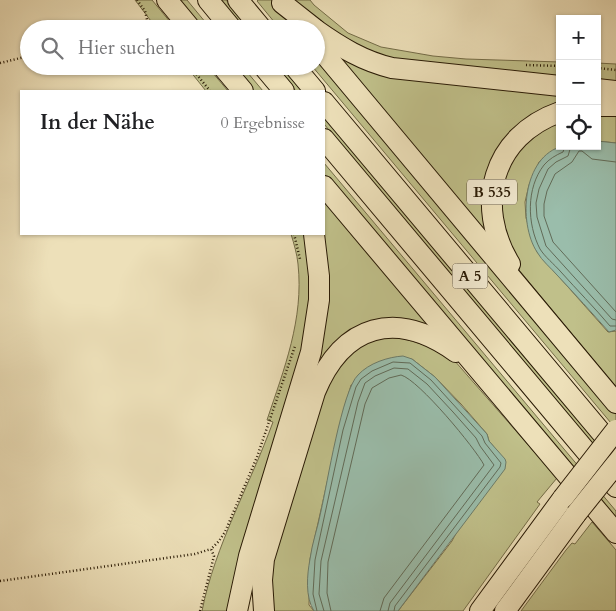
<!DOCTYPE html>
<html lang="de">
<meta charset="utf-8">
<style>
body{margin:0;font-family:Cardo,serif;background:#f2f2f2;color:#202124}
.controls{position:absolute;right:15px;top:15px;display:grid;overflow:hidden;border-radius:0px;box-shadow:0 1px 4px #0004}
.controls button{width:45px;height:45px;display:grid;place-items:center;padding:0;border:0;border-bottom:1px solid #e0e0e0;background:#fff;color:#202124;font:25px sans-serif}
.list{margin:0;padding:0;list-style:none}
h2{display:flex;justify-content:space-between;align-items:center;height:65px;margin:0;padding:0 20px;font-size:21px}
h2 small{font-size:16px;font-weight:400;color:#757577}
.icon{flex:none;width:28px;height:28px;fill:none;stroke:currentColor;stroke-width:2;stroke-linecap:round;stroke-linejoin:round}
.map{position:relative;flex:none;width:616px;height:611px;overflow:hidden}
.search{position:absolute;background:#fff;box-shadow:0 1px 4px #0004;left:20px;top:20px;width:305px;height:55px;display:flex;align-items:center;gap:12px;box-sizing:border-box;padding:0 18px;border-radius:28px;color:#757577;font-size:19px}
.panel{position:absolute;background:#fff;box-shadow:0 1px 4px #0004;left:20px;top:90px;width:305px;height:145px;border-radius:0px}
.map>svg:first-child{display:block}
</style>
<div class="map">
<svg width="616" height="611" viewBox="0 0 616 611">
<rect width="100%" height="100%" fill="#ede0b9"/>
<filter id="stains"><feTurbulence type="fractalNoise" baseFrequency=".004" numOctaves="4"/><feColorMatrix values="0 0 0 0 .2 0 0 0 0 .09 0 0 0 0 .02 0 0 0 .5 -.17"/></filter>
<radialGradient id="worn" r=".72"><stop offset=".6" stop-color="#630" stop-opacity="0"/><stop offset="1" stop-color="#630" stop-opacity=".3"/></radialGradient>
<g fill="#c0c08a" stroke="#746c47">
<polygon points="135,0 152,0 176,29 157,29"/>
<polygon points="175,0 187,0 211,29 199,29"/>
<polygon points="220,0 226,0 250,29 244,29"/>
<polygon points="258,0 272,0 296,29 280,29 257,1"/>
<polygon points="295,0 310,0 314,5 348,33 381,47 433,56 466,59 560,62 560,80 392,63 315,22"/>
<polygon points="333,51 560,91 560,106 512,135 491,239"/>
<polygon points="316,53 616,410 616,429 312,66 316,66"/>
<polygon points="597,63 616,64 616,85 597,84"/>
<polygon points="186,66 207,66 228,91 206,91"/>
<polygon points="230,66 242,66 263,91 251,91"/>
<polygon points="275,66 282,66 303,91 296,91"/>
<polygon points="597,111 616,112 616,143 597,141"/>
<polygon points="324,116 616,465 616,472 324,124"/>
<polygon points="560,118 560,146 563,146 550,153 539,162 529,185 525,202 526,218 537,252 608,332 616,331 616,387 519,270 507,250 497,201 513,153"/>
<polygon points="324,163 616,511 616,526 324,178"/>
<polygon points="324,196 435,327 405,321 319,367 311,369 324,234"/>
<path d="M 291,234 L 308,234 L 312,312 L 230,611 L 202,611 C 215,545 250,485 273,422 L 267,420 C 284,369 304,319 298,264 C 297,254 294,244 291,234 Z"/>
<polygon points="385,333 447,352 557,478 537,502 540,504 463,611 398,611 452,541 498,452 489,441 487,434 461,404 435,377 412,359 351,385 339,429 310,559 309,605 314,611 269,611 268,579 313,412 342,356"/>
<polygon points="592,522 616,550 616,611 521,611 566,550 572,543 575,544"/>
</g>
<g fill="#9abdab" stroke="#6c7b68">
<path d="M 597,141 L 616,143 L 616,330 L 609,332 C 592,313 575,294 557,275 C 551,268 542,261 537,252 C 518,223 522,156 563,146 C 573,144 587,146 597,146 Z"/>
<path d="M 403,356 L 412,359 L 435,377 L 487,434 L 489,441 L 505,459 L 506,462 L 505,469 L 398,611 L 314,611 C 305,597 307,575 310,559 C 312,543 318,527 321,511 C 327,485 342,390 358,375 C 369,363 388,357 403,356 Z"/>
</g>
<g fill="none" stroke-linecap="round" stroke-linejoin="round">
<g stroke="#616b58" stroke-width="1">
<path d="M 565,146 L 563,152 C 556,155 549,159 544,165 C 526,188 527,224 540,249 C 545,257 554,264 561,272 C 577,290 594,307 610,326 L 616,326"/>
<polyline points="571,146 568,156 556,162 548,169 539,189 536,203 537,217 546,246 612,319 616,320"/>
<polyline points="616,162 592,159 582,151 579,151 572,162 555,174 547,191 544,204 544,216 553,242 616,312"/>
<polyline points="317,611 313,594 315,560 343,430 356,387 361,379 372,371 393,362 410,363 431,380 482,436 485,443 501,463 500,467 395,606 394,611"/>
<polyline points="324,611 319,594 321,561 358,402 365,383 375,376 394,368 408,369 427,384 453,412 476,438 480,446 494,465 390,603 388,611"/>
<path d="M 331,611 L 327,593 L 328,562 L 365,404 L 372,388 L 389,378 L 401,375 C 419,380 475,448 484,465 L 384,598 L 380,611"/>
</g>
<g stroke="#281904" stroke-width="22">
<g id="highway">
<polyline points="167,0 191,29"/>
<polyline points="208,0 232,29"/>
<polyline points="238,0 262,29"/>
<polyline points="282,3 315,29"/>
<path d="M 316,30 C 340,47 363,61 392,68 L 560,86"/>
<polyline points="316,44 616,403"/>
<polyline points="222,66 243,91"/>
<polyline points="263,66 284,91"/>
<polyline points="294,66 315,91"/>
<polyline points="597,89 616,91"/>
<polyline points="324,102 616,450"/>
<polyline points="597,106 616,106"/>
<polyline points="324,139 616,487"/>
<polyline points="324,186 616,533"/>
<path d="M 510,264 C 474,205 492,136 560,112"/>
<polyline points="237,611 249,556 311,352 319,300 319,276 314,234"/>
<path d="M 264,611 L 262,580 L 264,559 L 315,392 C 343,324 396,309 456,352"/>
<polyline points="480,611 563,498"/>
<polyline points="505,611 576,514"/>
</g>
</g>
<g stroke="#281904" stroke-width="2.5" stroke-dasharray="1 2.5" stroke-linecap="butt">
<polyline points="137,0 145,11 149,28"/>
<polyline points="0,63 29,56"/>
<polyline points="526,65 560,66"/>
<polyline points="190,66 210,91"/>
<polyline points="597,68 616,70"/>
<polyline points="294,234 300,259"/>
<polyline points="0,581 195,554 211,549"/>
<polyline points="200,611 214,556 211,549 219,541 225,532 257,457 295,346"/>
</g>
<use href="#highway" stroke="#ede0b9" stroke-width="20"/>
<g stroke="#281904" stroke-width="22" stroke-linecap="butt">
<g id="highway-bridge">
<polyline points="563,498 616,430"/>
<polyline points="576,514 616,464"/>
</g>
</g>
<use href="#highway-bridge" stroke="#ede0b9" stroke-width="20"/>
</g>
<g text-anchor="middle" stroke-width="4" stroke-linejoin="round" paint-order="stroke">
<g fill="#f3ebd2" stroke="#655842" stroke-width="1">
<rect x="467" y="179.5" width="50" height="25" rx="4"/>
<rect x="452.5" y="263.5" width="35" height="25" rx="4"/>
</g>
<g font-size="15" font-weight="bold" fill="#281904">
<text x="492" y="197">B 535</text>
<text x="470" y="281">A 5</text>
</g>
</g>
<rect width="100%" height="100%" filter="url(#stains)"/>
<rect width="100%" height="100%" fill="url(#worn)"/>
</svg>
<div class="controls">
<button>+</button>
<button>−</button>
<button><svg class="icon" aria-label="locate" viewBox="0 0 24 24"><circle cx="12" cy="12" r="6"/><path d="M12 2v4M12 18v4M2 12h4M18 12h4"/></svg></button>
</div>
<div class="search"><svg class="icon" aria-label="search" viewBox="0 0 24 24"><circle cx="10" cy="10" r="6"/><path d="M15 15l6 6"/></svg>Hier suchen</div>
<section class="panel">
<h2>In der Nähe<small>0 Ergebnisse</small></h2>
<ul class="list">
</ul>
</section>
</div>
